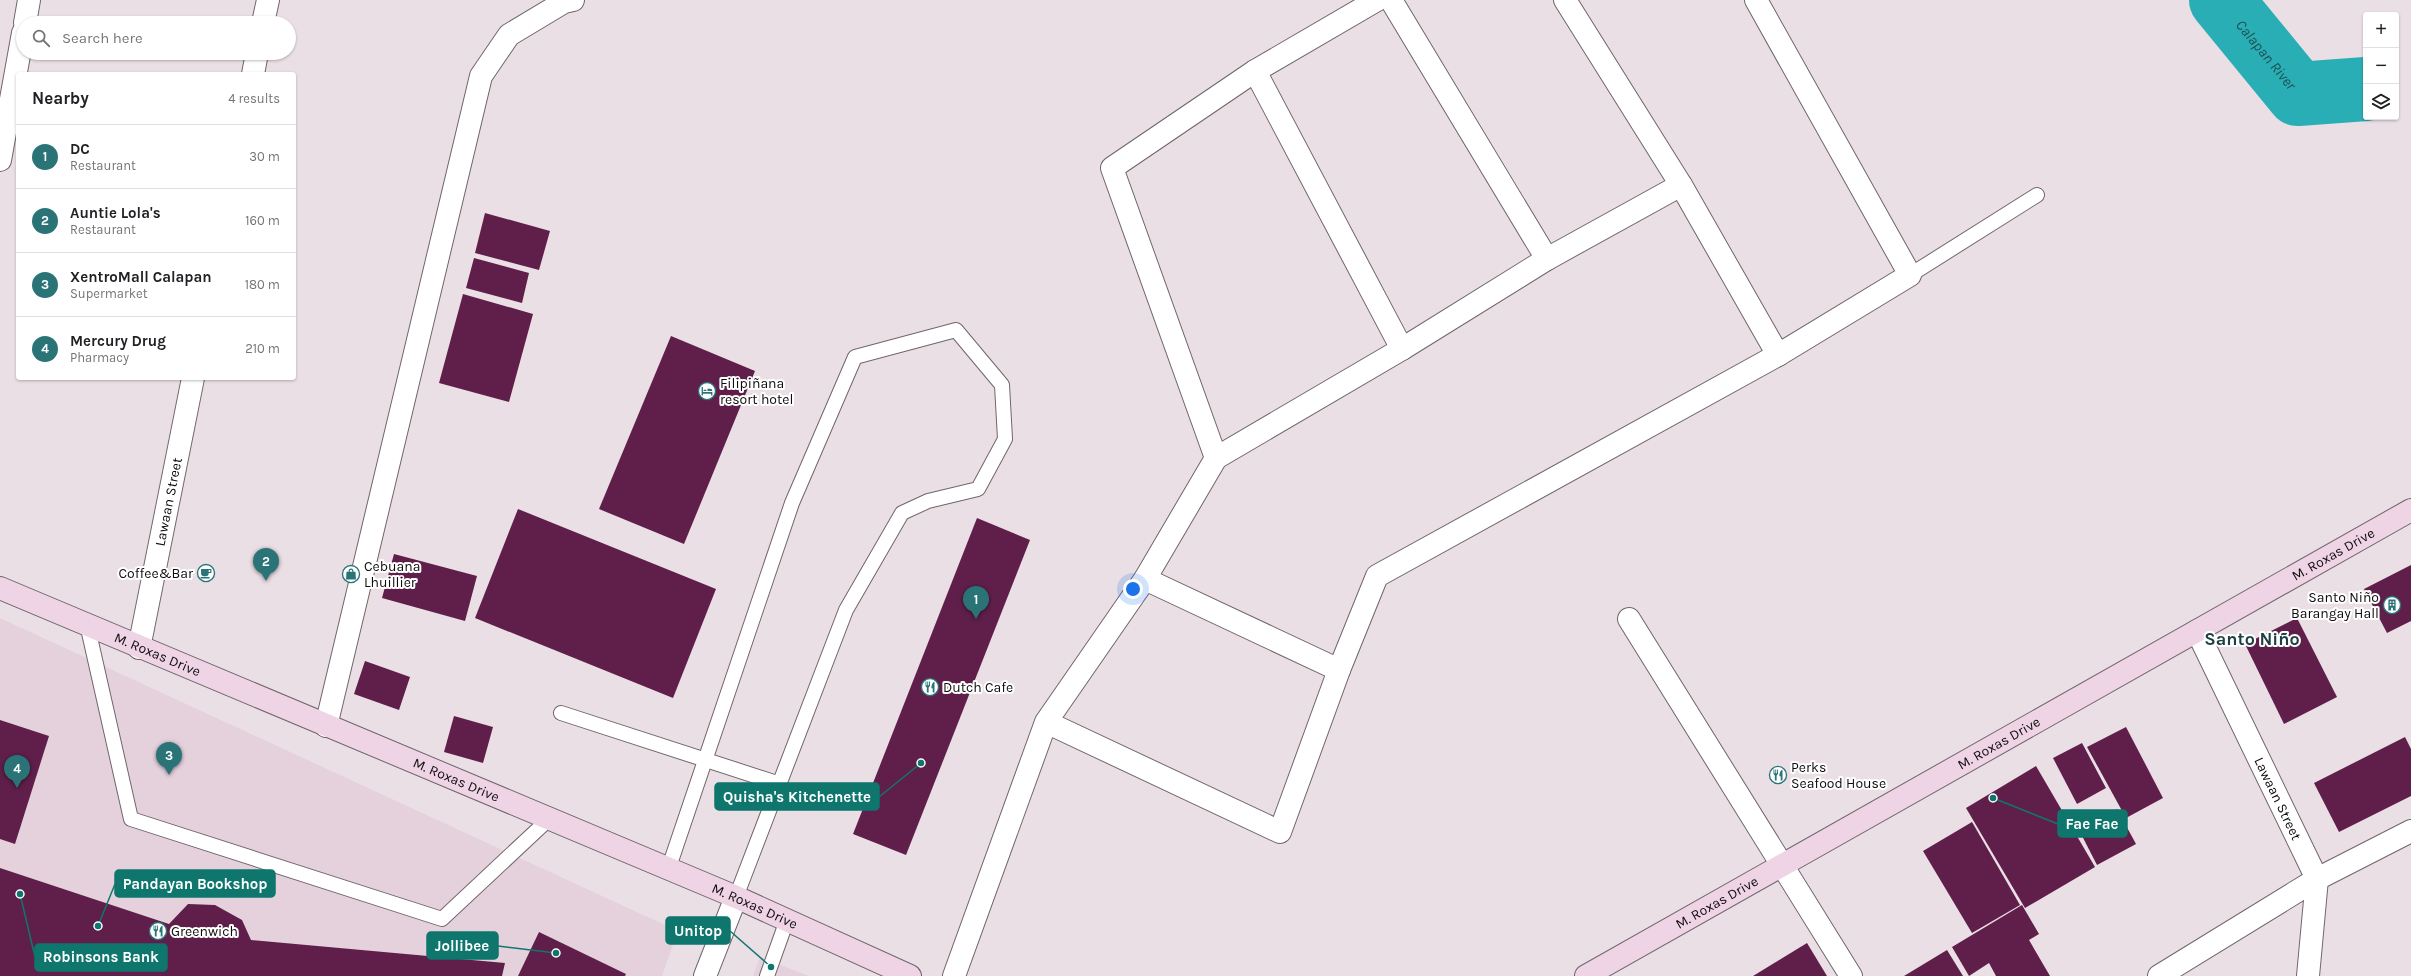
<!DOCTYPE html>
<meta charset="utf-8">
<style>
body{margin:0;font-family:Karla,sans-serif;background:#f6f6f6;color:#202124}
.controls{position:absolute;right:12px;top:12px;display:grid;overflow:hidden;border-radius:4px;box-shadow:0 1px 3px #0004}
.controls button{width:36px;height:36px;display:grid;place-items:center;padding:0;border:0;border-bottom:1px solid #e0e0e0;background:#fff;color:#202124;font:20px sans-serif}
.you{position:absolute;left:1133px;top:589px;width:14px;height:14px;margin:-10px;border:3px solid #fff;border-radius:50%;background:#1a73e8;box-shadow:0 0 0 6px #1a73e833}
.badge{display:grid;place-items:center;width:26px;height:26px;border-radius:50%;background:#2a7478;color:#fff;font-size:13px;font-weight:700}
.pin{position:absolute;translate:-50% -33px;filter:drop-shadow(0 1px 2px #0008)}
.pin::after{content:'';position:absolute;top:21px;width:14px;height:12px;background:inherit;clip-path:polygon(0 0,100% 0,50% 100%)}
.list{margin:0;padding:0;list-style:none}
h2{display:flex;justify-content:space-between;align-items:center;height:52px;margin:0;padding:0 16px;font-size:17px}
h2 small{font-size:13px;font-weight:400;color:#757577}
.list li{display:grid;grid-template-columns:26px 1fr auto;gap:12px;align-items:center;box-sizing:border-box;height:64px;padding:0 16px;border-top:1px solid #e0e0e0}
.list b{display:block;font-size:15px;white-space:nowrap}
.list p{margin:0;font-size:13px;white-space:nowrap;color:#757577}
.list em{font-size:13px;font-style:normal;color:#757577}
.icon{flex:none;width:22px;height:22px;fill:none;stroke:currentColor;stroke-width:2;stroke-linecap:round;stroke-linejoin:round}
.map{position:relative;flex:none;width:2411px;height:976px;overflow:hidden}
.search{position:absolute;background:#fff;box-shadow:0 1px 3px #0004;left:16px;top:16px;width:280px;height:44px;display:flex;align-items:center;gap:10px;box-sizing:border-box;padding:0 14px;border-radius:22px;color:#757577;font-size:15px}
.panel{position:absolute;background:#fff;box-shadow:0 1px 3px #0004;left:16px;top:72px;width:280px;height:308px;border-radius:4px}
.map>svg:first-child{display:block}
</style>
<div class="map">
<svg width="2411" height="976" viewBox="0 0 2411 976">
<rect width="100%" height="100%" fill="#ebdfe6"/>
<g fill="#e5d1dc">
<polygon points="0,618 678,931 662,976 0,976"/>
<polygon points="760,957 809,976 753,976"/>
</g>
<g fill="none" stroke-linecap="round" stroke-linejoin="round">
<path stroke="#2aaeb5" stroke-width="64" id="s1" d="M 2221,0 L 2298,94 L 2366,89"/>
</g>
<g fill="#5f1f4a">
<polygon points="485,213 550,231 539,270 475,253"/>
<polygon points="474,258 529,273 522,303 466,288"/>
<polygon points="463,294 533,314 509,402 439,383"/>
<polygon points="671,336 755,371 684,544 599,509"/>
<polygon points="518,509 716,589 673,698 475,618"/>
<polygon points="977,518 1030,540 906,855 853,834"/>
<polygon points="394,554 477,576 465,621 382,598"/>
<polygon points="2411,565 2411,621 2387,633 2364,589"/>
<polygon points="2297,618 2337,697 2284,724 2245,644"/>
<polygon points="365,661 410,677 399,710 354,694"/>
<polygon points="454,716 493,727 483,763 444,752"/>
<polygon points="0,720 49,736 15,844 0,839"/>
<polygon points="2126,727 2163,798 2126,818 2087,747"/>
<polygon points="2405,737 2411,749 2411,796 2339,832 2314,783"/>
<polygon points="2082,743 2106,788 2077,804 2053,758"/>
<polygon points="2036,766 2095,867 2025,908 1966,808"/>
<polygon points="2117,809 2136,844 2097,865 2079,830"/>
<polygon points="1972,822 2020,905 1972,933 1923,851"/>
<polygon points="0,868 169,924 188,904 215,905 242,920 251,940 505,963 502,976 0,976"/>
<polygon points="2022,905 2039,934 2029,940 2050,976 1996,976 1989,963 1969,976 1952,947"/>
<polygon points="539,932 626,974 625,976 518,976"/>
<polygon points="1807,943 1827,976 1753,976"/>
<polygon points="1947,950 1963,976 1904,976"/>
</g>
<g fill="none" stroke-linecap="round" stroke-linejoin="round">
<g stroke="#70656b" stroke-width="16">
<g id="service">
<polyline points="1910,275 2037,195"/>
<polyline points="87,624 131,819 442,919 550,818"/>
<polyline points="561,713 780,784"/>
<polyline points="668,870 792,503 855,357 956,330 1002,385 1005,439 978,489 928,501 902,513 846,610 736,897"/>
<polyline points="767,976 787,920"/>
</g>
</g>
<g stroke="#70656b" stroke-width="24">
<g id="minor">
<polyline points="1391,0 1547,259 1681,185"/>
<polyline points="1565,0 1681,185 1778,355"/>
<polyline points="25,23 29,0"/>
<polyline points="263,23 268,0"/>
<polyline points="1255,71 1402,349"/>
<polyline points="253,74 257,53"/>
<polyline points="0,160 23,33"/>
<polyline points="1216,458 1402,349 1547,259"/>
<polyline points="1145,579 1216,458 1112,168 1255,71 1377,0"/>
<polyline points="1629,619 1851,976"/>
<path id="s2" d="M 2197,631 L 2317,879 L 2308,976"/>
<path id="s3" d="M 139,648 L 193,378"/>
<polyline points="1339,670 1377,576 1778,355 1910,275 1756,0"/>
<polyline points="326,726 481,76 509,35 564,2 573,0"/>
<polyline points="705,976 736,897"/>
<polyline points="954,976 1046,722 1280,832 1339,670 1145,579 1046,722"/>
<polyline points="2159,976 2317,879 2411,831"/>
</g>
</g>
<g stroke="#70656b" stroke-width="24">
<g id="secondary">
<path id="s4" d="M 0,588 L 736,897 L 910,976"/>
<path id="s5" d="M 1586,976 L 2411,510"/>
</g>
</g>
<use href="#service" stroke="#fff" stroke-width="14"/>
<use href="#minor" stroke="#fff" stroke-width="22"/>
<use href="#secondary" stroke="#eed4e4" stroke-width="22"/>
</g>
<defs>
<g id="hotel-ring" transform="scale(0.9)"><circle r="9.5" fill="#fff" stroke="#2a7478" stroke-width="1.5"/><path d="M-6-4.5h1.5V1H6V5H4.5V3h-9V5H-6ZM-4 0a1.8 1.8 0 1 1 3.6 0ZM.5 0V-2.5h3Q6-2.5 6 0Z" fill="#2a7478"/></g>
<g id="cafe-ring" transform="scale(0.9)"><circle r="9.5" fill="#fff" stroke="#2a7478" stroke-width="1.5"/><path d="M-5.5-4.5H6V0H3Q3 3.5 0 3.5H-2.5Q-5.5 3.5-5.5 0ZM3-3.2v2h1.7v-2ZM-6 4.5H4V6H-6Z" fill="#2a7478"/></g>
<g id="shop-ring" transform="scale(0.9)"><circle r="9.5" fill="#fff" stroke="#2a7478" stroke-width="1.5"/><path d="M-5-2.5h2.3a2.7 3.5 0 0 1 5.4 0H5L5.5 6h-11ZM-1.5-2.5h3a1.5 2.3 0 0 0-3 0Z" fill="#2a7478"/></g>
<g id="building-ring" transform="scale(0.9)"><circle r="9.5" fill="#fff" stroke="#2a7478" stroke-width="1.5"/><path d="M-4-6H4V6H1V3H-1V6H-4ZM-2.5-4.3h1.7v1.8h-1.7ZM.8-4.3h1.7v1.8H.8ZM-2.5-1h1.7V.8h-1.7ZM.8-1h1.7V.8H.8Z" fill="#2a7478"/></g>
<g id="restaurant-ring" transform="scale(0.9)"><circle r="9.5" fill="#fff" stroke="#2a7478" stroke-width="1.5"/><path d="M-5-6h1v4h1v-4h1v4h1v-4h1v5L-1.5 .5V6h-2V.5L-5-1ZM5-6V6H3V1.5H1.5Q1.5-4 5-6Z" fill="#2a7478"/></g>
</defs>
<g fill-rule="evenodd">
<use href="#hotel-ring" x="707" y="391"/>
<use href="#cafe-ring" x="206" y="573"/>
<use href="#shop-ring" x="351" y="574"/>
<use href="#building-ring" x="2392" y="605"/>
<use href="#restaurant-ring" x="930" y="687"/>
<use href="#restaurant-ring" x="1778" y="775"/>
<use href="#restaurant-ring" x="158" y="931"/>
</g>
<g text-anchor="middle" stroke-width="4" stroke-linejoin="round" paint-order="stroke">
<g font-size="14" fill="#100c0e" stroke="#fff" text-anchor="start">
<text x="720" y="388">Filipiñana<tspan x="720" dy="16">resort hotel</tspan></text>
<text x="364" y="571">Cebuana<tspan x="364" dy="16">Lhuillier</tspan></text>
<text x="193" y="578" text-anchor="end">Coffee&amp;Bar</text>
<text x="2379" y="602" text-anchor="end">Santo Niño<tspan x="2379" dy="16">Barangay Hall</tspan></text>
<text x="943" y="692">Dutch Cafe</text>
<text x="1791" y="772">Perks<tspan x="1791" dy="16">Seafood House</tspan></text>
<text x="171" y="936">Greenwich</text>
</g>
<g font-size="14" fill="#100c0e" stroke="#fff">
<text dy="5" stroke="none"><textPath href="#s3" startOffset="149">Lawaan Street</textPath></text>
<text dy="5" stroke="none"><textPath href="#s5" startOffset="858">M. Roxas Drive</textPath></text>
<text dy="5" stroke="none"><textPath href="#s4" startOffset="171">M. Roxas Drive</textPath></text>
<text dy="5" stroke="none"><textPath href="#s5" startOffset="474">M. Roxas Drive</textPath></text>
<text dy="5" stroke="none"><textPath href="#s4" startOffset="495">M. Roxas Drive</textPath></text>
<text dy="5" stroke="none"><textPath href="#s2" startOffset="186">Lawaan Street</textPath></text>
<text dy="5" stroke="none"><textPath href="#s5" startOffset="150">M. Roxas Drive</textPath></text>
<text dy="5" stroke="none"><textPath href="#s4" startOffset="819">M. Roxas Drive</textPath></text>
</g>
<g font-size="15" font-style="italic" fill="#1d5255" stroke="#fff">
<text dy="5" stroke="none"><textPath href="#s1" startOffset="71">Calapan River</textPath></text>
</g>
<g font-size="18" font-weight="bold" fill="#1c3f41" stroke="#fff">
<text x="2252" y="645">Santo Niño</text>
</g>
</g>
<path fill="none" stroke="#0f766e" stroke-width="1.5" d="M921 763L879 797M1993 798L2058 824M98 926L115 884M771 967L730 931M556 953L498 946M20 894L35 957"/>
<g fill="#0f766e" stroke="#fff" stroke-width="1.5">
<circle cx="921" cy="763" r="4"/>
<circle cx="1993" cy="798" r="4"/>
<circle cx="98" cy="926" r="4"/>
<circle cx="771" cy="967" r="4"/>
<circle cx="556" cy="953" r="4"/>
<circle cx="20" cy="894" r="4"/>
</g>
<g fill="#0f766e" stroke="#0f766e" stroke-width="1.5">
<rect x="715" y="783" width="164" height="27" rx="4"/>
<rect x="2058" y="810" width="69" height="27" rx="4"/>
<rect x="115" y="870" width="160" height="27" rx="4"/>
<rect x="666" y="917" width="64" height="27" rx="4"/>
<rect x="427" y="932" width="71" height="27" rx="4"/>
<rect x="35" y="944" width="132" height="27" rx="4"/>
</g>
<g font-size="15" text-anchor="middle" font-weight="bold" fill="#fff">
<text x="797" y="802">Quisha's Kitchenette</text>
<text x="2092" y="829">Fae Fae</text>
<text x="195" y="889">Pandayan Bookshop</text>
<text x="698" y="936">Unitop</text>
<text x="462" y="951">Jollibee</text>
<text x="101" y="962">Robinsons Bank</text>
</g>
</svg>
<div class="controls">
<button>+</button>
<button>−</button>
<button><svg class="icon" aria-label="layers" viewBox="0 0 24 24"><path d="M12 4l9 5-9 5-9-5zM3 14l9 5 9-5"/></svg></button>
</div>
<div class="you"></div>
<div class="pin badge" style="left:976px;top:619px">1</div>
<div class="pin badge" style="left:266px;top:581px">2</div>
<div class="pin badge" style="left:169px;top:775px">3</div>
<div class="pin badge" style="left:17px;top:788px">4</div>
<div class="search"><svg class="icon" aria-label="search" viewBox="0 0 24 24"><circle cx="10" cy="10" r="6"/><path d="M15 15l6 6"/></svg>Search here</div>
<section class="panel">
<h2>Nearby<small>4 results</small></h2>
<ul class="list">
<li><span class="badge">1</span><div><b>DC</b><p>Restaurant</p></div><em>30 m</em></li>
<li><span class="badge">2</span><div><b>Auntie Lola's</b><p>Restaurant</p></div><em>160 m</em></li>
<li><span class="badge">3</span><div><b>XentroMall Calapan</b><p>Supermarket</p></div><em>180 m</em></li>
<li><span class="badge">4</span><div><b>Mercury Drug</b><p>Pharmacy</p></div><em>210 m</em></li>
</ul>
</section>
</div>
